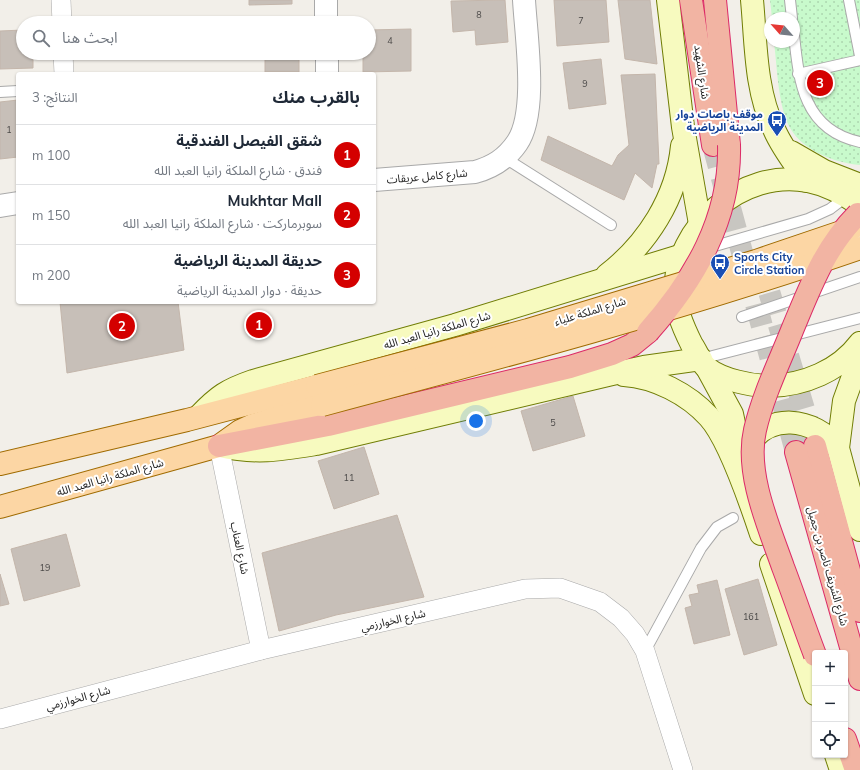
<!DOCTYPE html>
<html lang="ar">
<meta charset="utf-8">
<style>
body{margin:0;font-family:Mulish,"Noto Sans Arabic",sans-serif;background:#f2f2f3;color:#1f2937;direction:rtl}
.controls{position:absolute;right:12px;bottom:12px;display:grid;overflow:hidden;border-radius:4px;box-shadow:0 1px 3px #0004}
.controls button{width:36px;height:36px;display:grid;place-items:center;padding:0;border:0;border-bottom:1px solid #e0e1e3;background:#fff;color:#1f2937;font:20px sans-serif}
.compass{position:absolute;left:764px;top:12px;width:36px;height:36px;border-radius:50%;background:#fff;box-shadow:0 1px 3px #0004;rotate:297deg}
.you{position:absolute;left:476px;top:421px;width:14px;height:14px;margin:-10px;border:3px solid #fff;border-radius:50%;background:#1a73e8;box-shadow:0 0 0 6px #1a73e833}
.badge{display:grid;place-items:center;width:26px;height:26px;border-radius:50%;background:#d40000;color:#fff;font-size:13px;font-weight:700}
.pin{position:absolute;translate:-50% -50%;border:2px solid #fff;box-shadow:0 1px 4px #0006}
.list{margin:0;padding:0;list-style:none}
h2{display:flex;justify-content:space-between;align-items:center;height:52px;margin:0;padding:0 16px;font-size:17px}
h2 small{font-size:13px;font-weight:400;color:#747a83}
.list li{display:grid;grid-template-columns:26px 1fr auto;gap:12px;align-items:center;box-sizing:border-box;height:60px;padding:0 16px;border-top:1px solid #e0e1e3}
.list b{display:block;font-size:15px;white-space:nowrap}
.list p{margin:0;font-size:13px;white-space:nowrap;color:#747a83}
.list em{font-size:13px;font-style:normal;color:#747a83}
.icon{flex:none;width:22px;height:22px;fill:none;stroke:currentColor;stroke-width:2;stroke-linecap:round;stroke-linejoin:round}
.map{position:relative;flex:none;width:860px;height:770px;overflow:hidden;direction:ltr}
.search{position:absolute;background:#fff;box-shadow:0 1px 3px #0004;left:16px;top:16px;width:360px;height:44px;display:flex;align-items:center;gap:10px;box-sizing:border-box;padding:0 14px;border-radius:22px;color:#747a83;font-size:15px}
.panel{position:absolute;background:#fff;box-shadow:0 1px 3px #0004;left:16px;top:72px;width:360px;height:232px;border-radius:4px;direction:rtl}
.map>svg:first-child{display:block}
</style>
<div class="map">
<svg width="860" height="770" viewBox="0 0 860 770">
<defs>
<pattern id="park-dots" width="8" height="8" patternUnits="userSpaceOnUse"><rect width="8" height="8" fill="#c8facc"/><path d="M2 2h.1M6 6h.1" fill="none" stroke="#acd6af" stroke-width="1.8" stroke-linecap="round"/></pattern>
</defs>
<rect width="100%" height="100%" fill="#f2efe9"/>
<path fill="url(#park-dots)" d="M 770,0 L 860,0 L 860,165 C 834,163 799,149 788,124 C 778,102 777,66 774,42 L 794,42 L 794,18 L 772,18 Z"/>
<g fill="#c7bfb8" stroke="#c4b6ab">
<polygon points="249,0 292,0 292,4 249,5"/>
<polygon points="505,0 508,42 476,45 475,30 453,32 451,1"/>
<polygon points="554,0 606,0 609,42 557,46"/>
<polygon points="618,0 650,0 657,64 625,59"/>
<polygon points="411,29 411,71 363,72 363,53 369,53 369,30"/>
<polygon points="23,30 23,53 33,53 33,68 0,69 0,31"/>
<rect x="265" y="53" width="34" height="19"/>
<polygon points="601,59 606,104 569,109 563,63"/>
<polygon points="655,74 659,164 657,164 652,188 635,173 624,200 541,160 548,136 612,166 618,155 629,145 621,75"/>
<polygon points="18,100 18,157 0,159 0,102"/>
<polygon points="60,302 178,302 184,350 67,373"/>
<polygon points="573,396 585,436 533,451 521,411"/>
<polygon points="364,447 379,494 334,509 318,461"/>
<polygon points="397,515 424,597 336,615 279,631 262,553"/>
<polygon points="66,534 80,586 24,601 11,549"/>
<polygon points="0,574 9,604 0,606"/>
<polygon points="758,579 777,645 744,655 725,589"/>
<polygon points="717,580 730,635 694,644 685,608 692,606 689,595 699,593 697,585"/>
</g>
<g fill="none" stroke-linecap="round" stroke-linejoin="round">
<g stroke="#c8c6c1" stroke-width="22" stroke-dasharray="22 11" stroke-linecap="butt">
<polyline points="713,145 796,452"/>
<polyline points="760,261 814,443"/>
</g>
<g stroke="#a9a9a9" stroke-width="12">
<g id="service">
<polyline points="790,0 792,18"/>
<polyline points="849,0 860,56"/>
<path d="M 794,35 C 799,83 804,130 860,142"/>
<polyline points="798,74 860,60"/>
<polyline points="0,92 18,91"/>
<polyline points="505,158 611,225"/>
<polyline points="708,248 808,219 830,209 847,196"/>
<polyline points="742,317 860,277"/>
<polyline points="701,359 860,318"/>
<polyline points="645,651 701,548 717,527 733,518"/>
</g>
</g>
<g stroke="#a9a9a9" stroke-width="20">
<g id="minor">
<polyline points="61,0 62,23"/>
<polyline points="63,53 64,74"/>
<polyline points="219,446 261,650"/>
<polyline points="0,719 261,650 525,589 560,588 600,602 621,618 635,634 645,651 683,770"/>
</g>
</g>
<g stroke="#a9a9a9" stroke-width="24">
<g id="tertiary">
<polyline points="326,0 326,23"/>
<polyline points="327,53 327,74"/>
<path d="M 374,180 L 475,172 C 493,167 506,159 517,143 C 538,113 526,36 524,0"/>
<polyline points="0,206 18,203"/>
</g>
</g>
<g stroke="#707d05" stroke-width="24">
<g id="secondary">
<polyline points="668,0 683,127 700,224"/>
<path d="M 752,0 C 756,42 755,90 774,129 C 782,148 795,164 807,181"/>
<polyline points="791,152 824,171 860,185"/>
<path d="M 860,205 C 844,194 828,185 808,181 C 742,168 675,227 675,293 C 675,309 685,331 692,345 C 697,352 700,362 707,368 C 722,380 752,386 770,386 C 804,385 839,371 860,343"/>
<path d="M 607,275 C 647,244 677,198 682,146"/>
<polyline points="860,357 844,401 838,448 860,530"/>
<polyline points="707,368 732,414 742,461"/>
<path d="M 624,375 C 655,377 688,394 709,417 C 729,439 751,504 761,534"/>
<path d="M 199,416 C 218,396 227,390 253,381 L 455,325 L 683,255"/>
<path d="M 220,446 C 257,454 279,450 316,444 L 612,374 L 644,367 L 701,359"/>
<path d="M 746,449 C 767,411 814,417 838,448"/>
<polyline points="771,564 815,694"/>
<polyline points="836,755 841,770"/>
</g>
</g>
<g stroke="#a06b00" stroke-width="24">
<g id="primary">
<polyline points="0,464 187,420 317,386"/>
<polyline points="0,507 219,446 240,431 253,425 322,405"/>
</g>
</g>
<g stroke="#dc2a67" stroke-width="24">
<g id="trunk">
<polyline points="691,0 713,145"/>
<polyline points="715,0 729,145"/>
<polyline points="219,446 328,425 570,367 612,354 632,345 648,332"/>
<polyline points="815,446 860,611"/>
<polyline points="796,452 860,679"/>
<polyline points="845,739 856,770"/>
</g>
</g>
<use href="#service" stroke="#fff" stroke-width="10"/>
<use href="#minor" stroke="#fff" stroke-width="19"/>
<use href="#tertiary" stroke="#fff" stroke-width="22"/>
<use href="#secondary" stroke="#f7fabf" stroke-width="22"/>
<use href="#primary" stroke="#fcd6a4" stroke-width="22"/>
<use href="#trunk" stroke="#f2b4a3" stroke-width="22"/>
<g stroke="#a06b00" stroke-width="24" stroke-linecap="butt">
<g id="primary-bridge">
<polyline points="317,386 528,330 756,261 853,228"/>
<path d="M 322,405 C 503,357 683,309 860,248"/>
</g>
</g>
<g stroke="#dc2a67" stroke-width="24" stroke-linecap="butt">
<g id="trunk-bridge">
<path d="M 648,332 C 695,279 731,218 729,145"/>
<path d="M 815,655 C 804,626 794,596 783,567 C 769,527 745,473 755,430 C 763,395 780,361 793,328 C 811,285 825,247 858,214"/>
</g>
</g>
<use href="#primary-bridge" stroke="#fcd6a4" stroke-width="22"/>
<use href="#trunk-bridge" stroke="#f2b4a3" stroke-width="22"/>
</g>
<defs>
<g id="bus-pin" transform="scale(1)"><path d="M0 17L-7.5 6A9.5 9.5 0 1 1 7.5 6Z" fill="#1a4fb4" stroke="#fff"/><path d="M-5-6H5V4H4V6H2V4H-2V6H-4V4H-5ZM-3.5-4V0h7V-4ZM-3.5 1.2v1.5H-2V1.2ZM2 1.2v1.5H3.5V1.2Z" fill="#fff"/></g>
</defs>
<g fill-rule="evenodd">
<use href="#bus-pin" x="777" y="120"/>
<use href="#bus-pin" x="720" y="263"/>
</g>
<g text-anchor="middle" stroke-width="4" stroke-linejoin="round" paint-order="stroke">
<g font-size="9" fill="#4b4948">
<text x="479" y="18">8</text>
<text x="581" y="24">7</text>
<text x="390" y="44">4</text>
<text x="585" y="87">9</text>
<text x="9" y="133">1</text>
<text x="553" y="426">5</text>
<text x="349" y="481">11</text>
<text x="45" y="571">19</text>
<text x="751" y="620">161</text>
</g>
<g font-size="11" fill="#222" stroke="#fff">
<text transform="translate(702 72) rotate(82)" y="4">شارع الشهيد</text>
<text transform="translate(427 176) rotate(-5)" y="4">شارع كامل عريقات</text>
<text transform="translate(590 311) rotate(-17)" y="4">شارع الملكة علياء</text>
<text transform="translate(437 330) rotate(-16)" y="4">شارع الملكة رانيا العبد الله</text>
<text transform="translate(110 477) rotate(-16)" y="4">شارع الملكة رانيا العبد الله</text>
<text transform="translate(240 548) rotate(78)" y="4">شارع العناب</text>
<text transform="translate(828 566) rotate(74)" y="4">شارع الشريف ناصر بن جميل</text>
<text transform="translate(393 620) rotate(-13)" y="4">شارع الخوارزمي</text>
<text transform="translate(78 698) rotate(-15)" y="4">شارع الخوارزمي</text>
</g>
<g font-size="11" font-weight="bold" fill="#164399" stroke="#fff" text-anchor="end">
<text x="763" y="118">موقف باصات دوار<tspan x="763" dy="13">المدينة الرياضية</tspan></text>
<text x="734" y="261" text-anchor="start">Sports City<tspan x="734" dy="13">Circle Station</tspan></text>
</g>
</g>
</svg>
<div class="controls">
<button>+</button>
<button>−</button>
<button><svg class="icon" aria-label="locate" viewBox="0 0 24 24"><circle cx="12" cy="12" r="6"/><path d="M12 2v4M12 18v4M2 12h4M18 12h4"/></svg></button>
</div>
<svg class="compass" viewBox="-18 -18 36 36"><path d="M0-13l5 13h-10z" fill="#e53935"/><path d="M0 13l5-13h-10z" fill="#747a83"/></svg>
<div class="you"></div>
<div class="pin badge" style="left:259px;top:325px">1</div>
<div class="pin badge" style="left:122px;top:326px">2</div>
<div class="pin badge" style="left:820px;top:83px">3</div>
<div class="search"><svg class="icon" aria-label="search" viewBox="0 0 24 24"><circle cx="10" cy="10" r="6"/><path d="M15 15l6 6"/></svg>ابحث هنا</div>
<section class="panel">
<h2>بالقرب منك<small>النتائج: 3</small></h2>
<ul class="list">
<li><span class="badge">1</span><div><b>شقق الفيصل الفندقية</b><p>فندق · شارع الملكة رانيا العبد الله</p></div><em>100 m</em></li>
<li><span class="badge">2</span><div><b>Mukhtar Mall</b><p>سوبرماركت · شارع الملكة رانيا العبد الله</p></div><em>150 m</em></li>
<li><span class="badge">3</span><div><b>حديقة المدينة الرياضية</b><p>حديقة · دوار المدينة الرياضية</p></div><em>200 m</em></li>
</ul>
</section>
</div>
